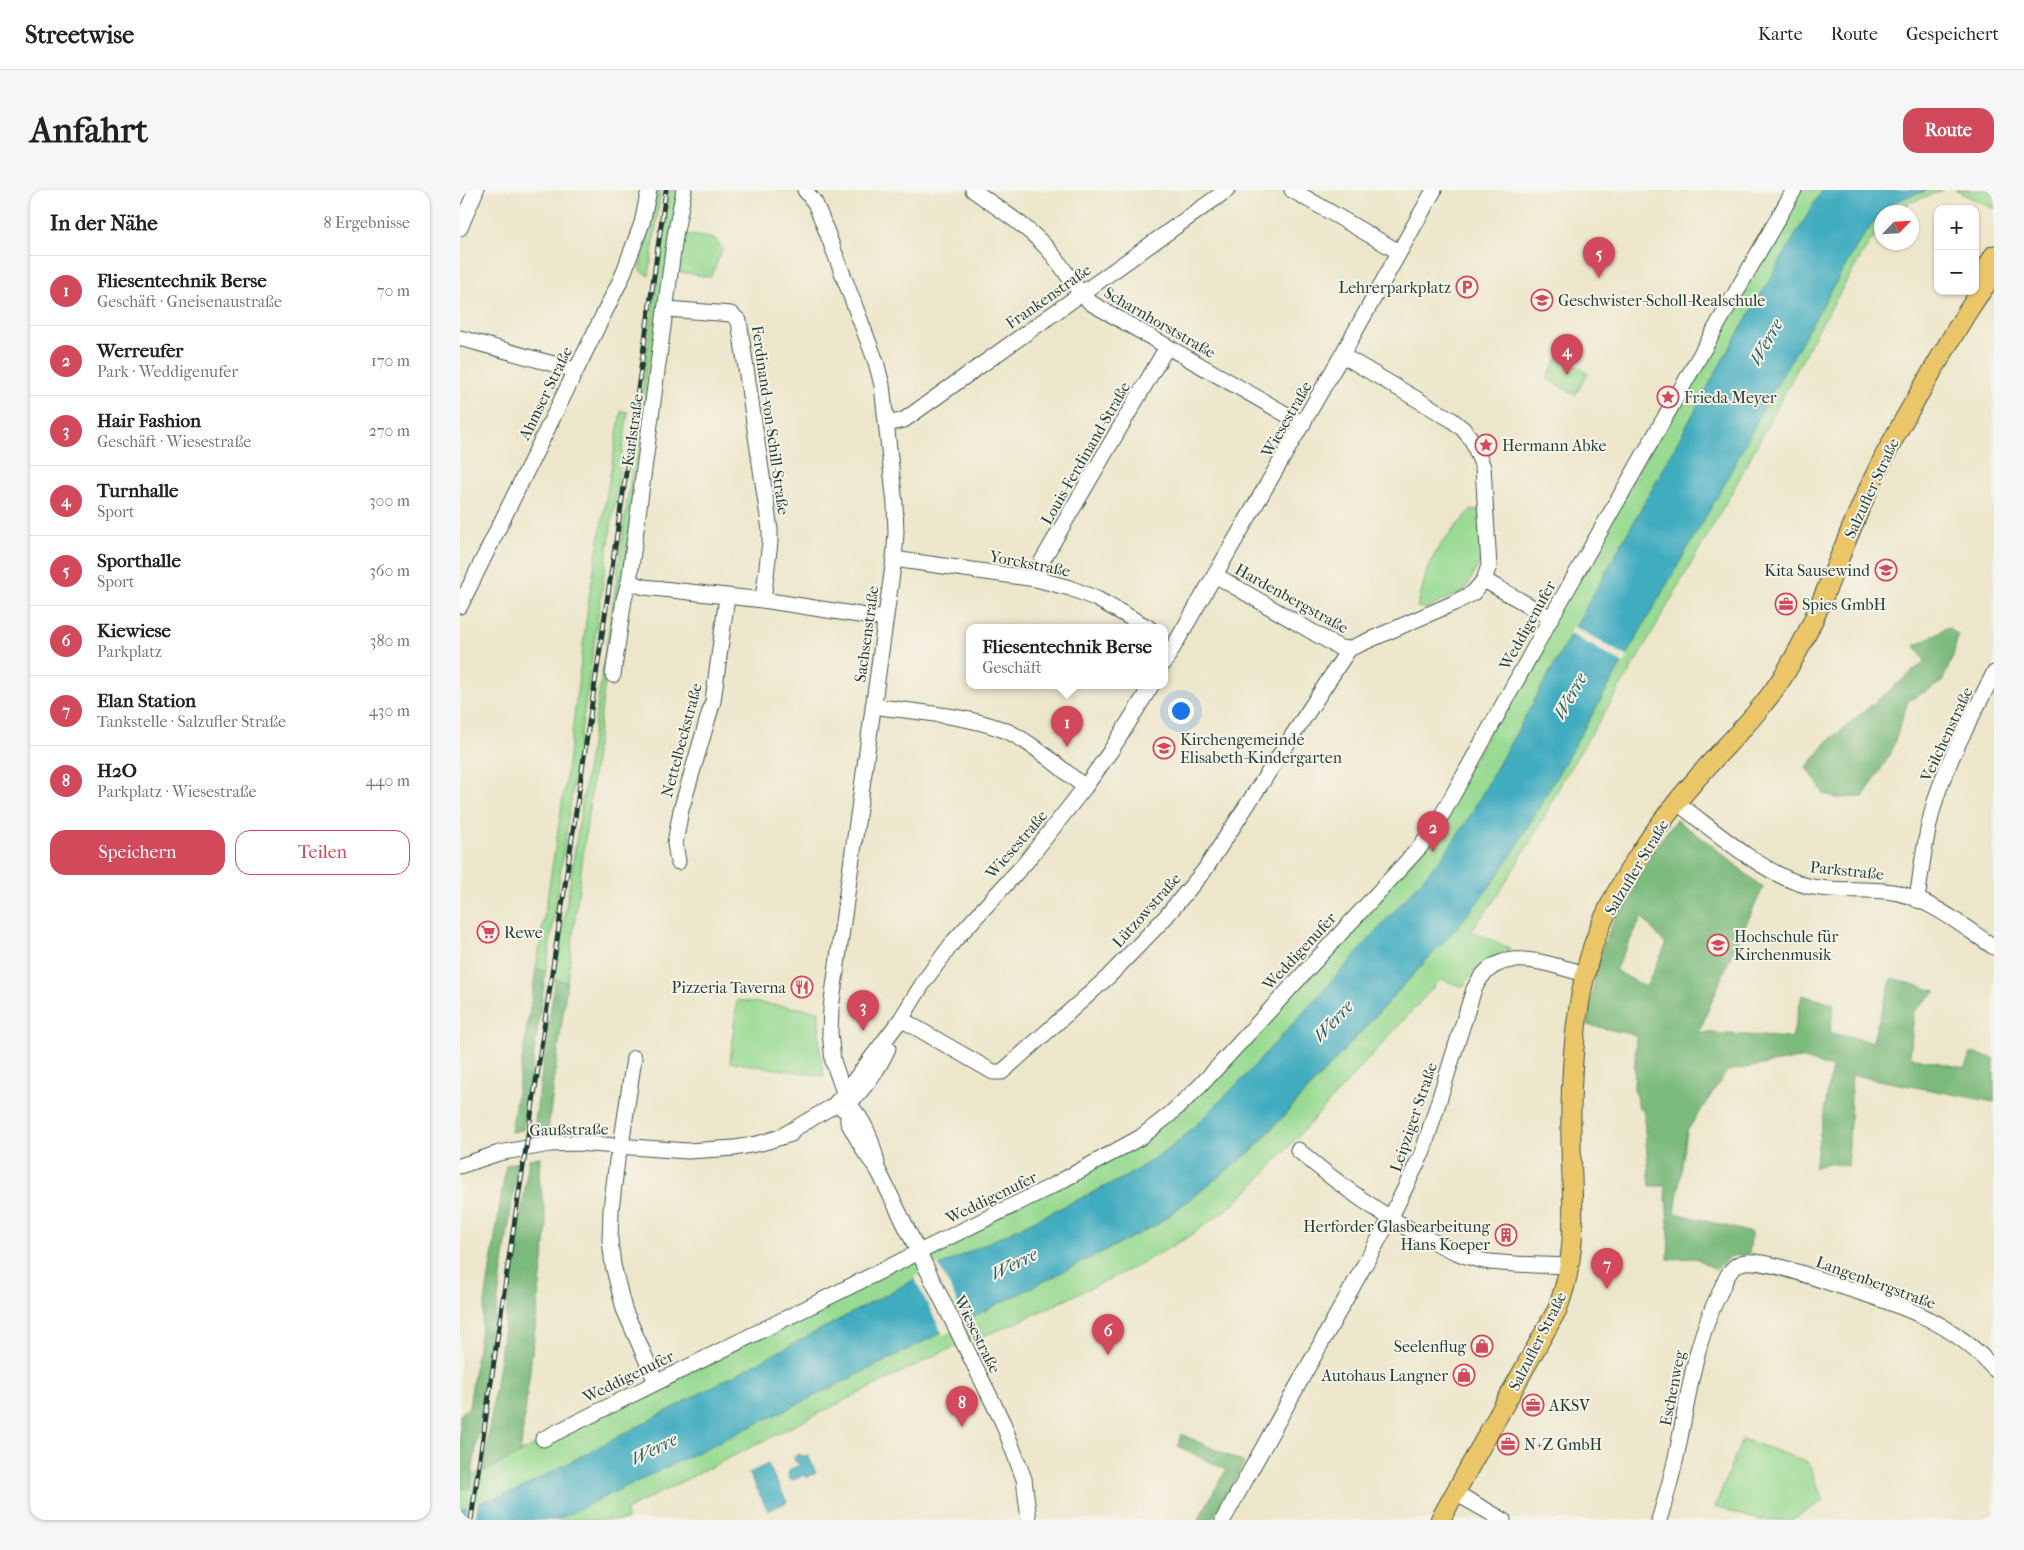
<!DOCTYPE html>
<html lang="de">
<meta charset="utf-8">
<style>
body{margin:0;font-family:"IM FELL French Canon",serif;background:#f6f6f6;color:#202124}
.controls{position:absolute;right:15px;top:15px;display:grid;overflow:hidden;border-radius:10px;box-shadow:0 1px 4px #0004}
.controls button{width:45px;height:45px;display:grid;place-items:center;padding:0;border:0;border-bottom:1px solid #e0e0e0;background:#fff;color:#202124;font:25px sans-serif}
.compass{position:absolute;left:1414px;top:15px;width:45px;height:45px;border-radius:50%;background:#fff;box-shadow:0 1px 4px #0004;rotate:65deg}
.you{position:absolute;left:720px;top:520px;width:18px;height:18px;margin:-12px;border:4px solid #fff;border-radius:50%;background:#1a73e8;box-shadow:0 0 0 8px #1a73e833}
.badge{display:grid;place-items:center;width:32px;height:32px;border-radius:50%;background:#d1495b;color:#fff;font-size:16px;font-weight:700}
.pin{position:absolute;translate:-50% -41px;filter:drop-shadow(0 1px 2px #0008)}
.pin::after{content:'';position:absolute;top:26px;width:18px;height:15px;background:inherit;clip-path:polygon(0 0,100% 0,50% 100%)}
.popup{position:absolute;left:506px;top:434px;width:202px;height:65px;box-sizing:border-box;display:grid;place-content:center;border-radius:10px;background:#fff;filter:drop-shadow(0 1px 4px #0005);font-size:16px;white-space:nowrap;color:#757577}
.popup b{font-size:19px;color:#202124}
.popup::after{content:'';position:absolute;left:50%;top:100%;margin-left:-10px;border:10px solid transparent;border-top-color:#fff}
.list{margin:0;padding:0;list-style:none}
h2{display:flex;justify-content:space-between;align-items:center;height:65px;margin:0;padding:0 20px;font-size:21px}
h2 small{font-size:16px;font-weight:400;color:#757577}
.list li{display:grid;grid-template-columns:32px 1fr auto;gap:15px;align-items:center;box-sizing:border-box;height:70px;padding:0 20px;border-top:1px solid #e0e0e0}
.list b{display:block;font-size:19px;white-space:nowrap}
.list p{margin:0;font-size:16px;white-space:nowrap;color:#757577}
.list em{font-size:16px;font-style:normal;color:#757577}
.actions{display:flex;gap:10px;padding:15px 20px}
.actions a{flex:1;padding:11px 0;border:1px solid #d1495b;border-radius:15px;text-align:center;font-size:18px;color:#d1495b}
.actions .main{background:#d1495b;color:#fff}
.map{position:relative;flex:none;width:1534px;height:1330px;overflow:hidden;border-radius:15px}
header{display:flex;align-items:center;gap:30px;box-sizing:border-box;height:70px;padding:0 25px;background:#fff;border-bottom:1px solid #e0e0e0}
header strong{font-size:24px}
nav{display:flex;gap:28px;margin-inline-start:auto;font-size:18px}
.intro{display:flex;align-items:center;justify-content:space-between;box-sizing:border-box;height:120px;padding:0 30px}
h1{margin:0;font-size:35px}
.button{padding:12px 22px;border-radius:15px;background:#d1495b;color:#fff;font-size:18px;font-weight:700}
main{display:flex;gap:30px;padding:0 30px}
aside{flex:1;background:#fff;border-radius:15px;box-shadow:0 1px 4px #0004}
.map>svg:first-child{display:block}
</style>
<header>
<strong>Streetwise</strong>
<nav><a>Karte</a><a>Route</a><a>Gespeichert</a></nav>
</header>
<div class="intro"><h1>Anfahrt</h1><a class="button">Route</a></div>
<main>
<aside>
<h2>In der Nähe<small>8 Ergebnisse</small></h2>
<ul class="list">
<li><span class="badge">1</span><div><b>Fliesentechnik Berse</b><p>Geschäft · Gneisenaustraße</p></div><em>70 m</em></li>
<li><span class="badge">2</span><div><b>Werreufer</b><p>Park · Weddigenufer</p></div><em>170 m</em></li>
<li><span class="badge">3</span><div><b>Hair Fashion</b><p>Geschäft · Wiesestraße</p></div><em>270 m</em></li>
<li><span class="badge">4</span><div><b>Turnhalle</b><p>Sport</p></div><em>300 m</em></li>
<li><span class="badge">5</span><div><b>Sporthalle</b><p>Sport</p></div><em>360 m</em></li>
<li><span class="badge">6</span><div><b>Kiewiese</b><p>Parkplatz</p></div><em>380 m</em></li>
<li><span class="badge">7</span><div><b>Elan Station</b><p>Tankstelle · Salzufler Straße</p></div><em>430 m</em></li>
<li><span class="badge">8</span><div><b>H2O</b><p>Parkplatz · Wiesestraße</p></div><em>440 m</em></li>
</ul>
<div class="actions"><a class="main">Speichern</a><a>Teilen</a></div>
</aside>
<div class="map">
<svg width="1534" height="1330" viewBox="0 0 1534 1330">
<rect width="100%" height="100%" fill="#f7f3e8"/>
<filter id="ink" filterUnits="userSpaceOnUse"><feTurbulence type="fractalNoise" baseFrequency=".02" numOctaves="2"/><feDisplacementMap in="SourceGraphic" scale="10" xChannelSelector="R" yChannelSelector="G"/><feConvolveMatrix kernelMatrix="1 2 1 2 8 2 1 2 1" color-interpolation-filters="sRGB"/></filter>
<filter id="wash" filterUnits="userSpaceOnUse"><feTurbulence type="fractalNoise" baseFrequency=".0096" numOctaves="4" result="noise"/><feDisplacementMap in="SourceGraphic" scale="20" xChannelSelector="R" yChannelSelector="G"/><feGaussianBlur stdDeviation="1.12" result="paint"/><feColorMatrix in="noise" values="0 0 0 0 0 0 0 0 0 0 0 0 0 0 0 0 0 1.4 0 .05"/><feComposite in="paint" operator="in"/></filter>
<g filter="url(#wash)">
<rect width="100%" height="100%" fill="#ede6ca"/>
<g fill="#98da91" stroke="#5c8c62">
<polygon points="198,0 201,0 189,86 179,80"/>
<polygon points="209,0 217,0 159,422 144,499 107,792 95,789 157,387"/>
<polygon points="1338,0 1362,0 1262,171 1191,301 1007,631 984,665 892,769 785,886 733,938 709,959 667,986 482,1075 54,1302 0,1319 0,1298 10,1298 12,1286 190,1199 676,956 963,659"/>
<polygon points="1468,0 1483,0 1449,13 1439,22 1423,22 1438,10"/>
<polygon points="1495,0 1534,0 1534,19"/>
<path d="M 1421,24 L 1421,40 L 1409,53 L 1358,140 L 1272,302 L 1169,483 L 1105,586 L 1077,640 L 1038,705 L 1011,741 L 1050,758 C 1042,767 1030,767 1021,774 C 1013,779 1008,789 1003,797 L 981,789 L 793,996 L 775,1013 L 730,1046 L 677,1076 L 556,1133 L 482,1162 L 171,1317 L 166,1321 L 167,1330 L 94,1330 L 367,1200 L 698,1034 L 792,961 L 999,735 L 1031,695 L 1052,664 L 1158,480 L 1346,141 L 1401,49 Z"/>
<polygon points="219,43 256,49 262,60 251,87 213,81"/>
<polygon points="1099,166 1128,183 1115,205 1086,188"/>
<polygon points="161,221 168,222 86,781 76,779 106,589 129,408"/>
<polygon points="1011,320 1021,320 1021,369 1008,395 1004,401 966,419 957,417 969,374 983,351"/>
<polygon points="277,810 359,821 359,855 364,886 270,872"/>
<polygon points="1282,1249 1348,1272 1363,1311 1331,1330 1300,1330 1255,1317"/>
</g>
<g fill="#7aba7b" stroke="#4c7c58" fill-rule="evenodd">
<polygon points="1488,437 1498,445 1493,466 1482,492 1448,511 1431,563 1403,607 1377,608 1364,604 1347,577 1368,551 1465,471 1455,456"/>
<path d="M 1216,630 L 1253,656 L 1303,698 L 1269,770 L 1239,842 L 1332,848 L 1342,805 L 1374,814 L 1370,843 L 1412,852 L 1432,788 L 1476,801 L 1454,821 L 1450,867 L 1505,878 L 1510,863 L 1534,868 L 1534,912 L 1392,885 L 1388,976 L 1366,973 L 1354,978 L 1372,878 L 1341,868 L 1267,881 L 1227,941 L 1215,1023 L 1292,1043 L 1289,1063 L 1269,1067 L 1256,1080 L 1236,1068 L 1208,1069 L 1209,1046 L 1205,996 L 1190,996 L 1183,919 L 1179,918 L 1174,898 L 1176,845 L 1128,835 C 1131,817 1132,799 1136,782 C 1149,727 1182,674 1216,630 ZM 1182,727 L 1206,755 L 1186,797 L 1155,780 Z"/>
<polygon points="76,779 86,781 63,940 51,942"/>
<polygon points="95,789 107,792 88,940 74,938"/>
<polygon points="80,967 79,987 87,1037 60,1264 23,1282 69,969"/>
<polygon points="58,972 10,1298 0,1298 0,1225 9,1217 46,975"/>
<polygon points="721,1244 784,1273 752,1330 738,1330 766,1280 718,1256"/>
</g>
<g fill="#41acc0" stroke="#30747a">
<polygon points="1362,0 1468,0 1438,10 1422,22 1401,49 1309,208 1264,295 1052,664 1031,695 999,735 791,961 698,1034 367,1200 103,1327 94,1330 0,1330 0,1319 54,1302 482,1075 667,986 709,959 733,938 785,886 892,769 984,665 1007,631 1191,301 1262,171"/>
<polygon points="338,1264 344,1266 348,1265 356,1283 346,1288 344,1285 333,1290 329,1289 328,1284 330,1279 340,1275 334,1270 335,1266"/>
<polygon points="308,1274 327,1312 308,1321 289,1283"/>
</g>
<g fill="#ede6ca">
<polygon points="1113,436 1168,467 1164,474 1109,443"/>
<polygon points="478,1074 508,1133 483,1145 454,1087"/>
<polygon points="18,1310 15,1330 5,1330 8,1314"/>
</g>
</g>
<g filter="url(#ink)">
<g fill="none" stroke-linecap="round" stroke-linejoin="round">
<g stroke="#3e564a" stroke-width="17">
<g id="minor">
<polyline points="345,0 355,13 363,32 416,172 422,195 435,314 436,343 434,369 371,818 370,842 373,871 388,914 388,932 406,964 418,980 543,1233 564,1289 569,1330"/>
<path d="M 513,0 C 540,20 571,38 592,64 C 606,80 614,99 631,113 L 843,234"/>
<polyline points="832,0 939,62"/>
<polyline points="0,38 16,0"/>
<polyline points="207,119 271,124 279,131 310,340 310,352 303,410"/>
<polyline points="0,148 115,180"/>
<polyline points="427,234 444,230 767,0"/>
<polyline points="434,369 576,389 610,398 637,409 689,438"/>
<polyline points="755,385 880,458 889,459 994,413 1013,403 1024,390 1029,376 1023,277 1012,250 1003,239 992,230 882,165"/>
<polyline points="576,389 582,371 707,157"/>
<polyline points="1024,390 1091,428"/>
<polyline points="169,392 184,397 303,410 425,429"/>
<polyline points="0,416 162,87 182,33 189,0"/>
<polyline points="704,473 882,165 974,0"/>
<polyline points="153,485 164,409 169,392 215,46 224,0"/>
<path d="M 413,516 C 455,522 505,525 544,540 C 568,549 604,581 625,597"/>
<path d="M 1216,612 C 1250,637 1294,676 1333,691 C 1365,705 1404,696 1438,703 C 1473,711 1505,738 1534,757"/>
<polyline points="218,672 215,653 221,620 253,511 267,407"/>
<path d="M 1457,710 C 1462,675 1466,639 1477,605 C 1491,563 1514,523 1534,483"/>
<polyline points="441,829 533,882 542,882 648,787 703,730 744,681 889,459"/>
<polyline points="174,868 161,956 157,970 151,1020 150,1050 153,1075 164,1119 196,1192"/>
<path d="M 388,914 C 405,929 412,951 417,973"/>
<path d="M 383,919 C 403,901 417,883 428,858"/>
<polyline points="322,946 373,916 384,904 441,829 465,790 494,751 566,672 625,597 650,562 691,496"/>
<path d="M 838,960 C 878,994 919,1024 966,1048 C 986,1058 1008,1069 1030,1072 C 1057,1075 1084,1075 1110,1076"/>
<polyline points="0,976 39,963 90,954 116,953 227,961 275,958 301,953 331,944"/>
<polyline points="83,1249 592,996 681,947 709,925 740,896 960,657 983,623 1091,428 1334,0"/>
<polyline points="994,1302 1043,1330"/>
<path d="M 763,1330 L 930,1029 L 963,961 L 1014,799 C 1037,751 1085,774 1126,784"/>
<path d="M 1199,1330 C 1207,1304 1214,1279 1219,1253 C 1230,1198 1235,1151 1261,1100 C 1265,1090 1270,1077 1281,1073 C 1299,1066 1362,1091 1383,1097 C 1442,1116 1492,1131 1534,1179"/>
</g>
</g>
<g stroke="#3e564a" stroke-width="21">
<g id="major">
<polyline points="1519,96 1523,85 1534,65"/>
<path d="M 980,1330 L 1097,1120 C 1119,1064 1112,1014 1111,954 C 1110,891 1113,820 1132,759 C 1151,700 1197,633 1238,587 C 1269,551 1303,521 1327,480 C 1358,429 1377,370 1401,316 C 1422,266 1450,219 1477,173 C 1495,143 1511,112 1534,85"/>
</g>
</g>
<use href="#minor" stroke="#fff" stroke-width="15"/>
<use href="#major" stroke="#ebc669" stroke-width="19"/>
<g stroke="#1f3d34" stroke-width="5">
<path id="rail" d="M 11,1330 C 30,1200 48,1069 69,939 L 171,249 L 206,0"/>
</g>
<use href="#rail" stroke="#f7f3e8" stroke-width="3" stroke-dasharray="9" stroke-linecap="butt"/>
</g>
</g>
<defs>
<g id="parking-ring" transform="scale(1.125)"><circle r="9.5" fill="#f7f3e8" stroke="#d1495b" stroke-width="1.5"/><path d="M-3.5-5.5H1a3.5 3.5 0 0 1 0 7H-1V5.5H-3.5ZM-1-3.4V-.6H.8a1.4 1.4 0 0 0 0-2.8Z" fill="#d1495b"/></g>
<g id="school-ring" transform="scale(1.125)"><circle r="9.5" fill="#f7f3e8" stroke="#d1495b" stroke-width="1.5"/><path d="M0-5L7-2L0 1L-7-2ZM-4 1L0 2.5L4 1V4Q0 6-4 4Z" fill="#d1495b"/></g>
<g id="sight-ring" transform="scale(1.125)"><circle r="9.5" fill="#f7f3e8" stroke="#d1495b" stroke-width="1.5"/><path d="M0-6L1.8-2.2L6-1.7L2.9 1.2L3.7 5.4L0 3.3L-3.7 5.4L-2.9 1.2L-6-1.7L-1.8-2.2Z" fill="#d1495b"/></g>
<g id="office-ring" transform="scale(1.125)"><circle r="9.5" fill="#f7f3e8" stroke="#d1495b" stroke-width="1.5"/><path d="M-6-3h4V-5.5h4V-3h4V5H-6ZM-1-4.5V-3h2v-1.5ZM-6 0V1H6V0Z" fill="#d1495b"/></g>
<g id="supermarket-ring" transform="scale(1.125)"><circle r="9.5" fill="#f7f3e8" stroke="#d1495b" stroke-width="1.5"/><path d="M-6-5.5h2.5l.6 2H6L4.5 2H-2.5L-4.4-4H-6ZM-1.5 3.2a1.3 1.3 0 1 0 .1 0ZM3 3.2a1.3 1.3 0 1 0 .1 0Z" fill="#d1495b"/></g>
<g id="university-ring" transform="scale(1.125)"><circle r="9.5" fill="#f7f3e8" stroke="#d1495b" stroke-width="1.5"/><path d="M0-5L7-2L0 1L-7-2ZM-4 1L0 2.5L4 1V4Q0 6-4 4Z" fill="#d1495b"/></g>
<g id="restaurant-ring" transform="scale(1.125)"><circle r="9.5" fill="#f7f3e8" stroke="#d1495b" stroke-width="1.5"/><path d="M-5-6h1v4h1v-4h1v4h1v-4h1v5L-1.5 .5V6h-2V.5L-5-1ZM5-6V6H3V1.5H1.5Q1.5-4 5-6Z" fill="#d1495b"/></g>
<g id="building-ring" transform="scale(1.125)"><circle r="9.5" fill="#f7f3e8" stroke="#d1495b" stroke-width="1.5"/><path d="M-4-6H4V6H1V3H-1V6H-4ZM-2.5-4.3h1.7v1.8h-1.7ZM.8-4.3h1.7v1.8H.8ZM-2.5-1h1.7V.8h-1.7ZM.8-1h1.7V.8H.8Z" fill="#d1495b"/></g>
<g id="shop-ring" transform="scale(1.125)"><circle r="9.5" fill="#f7f3e8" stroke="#d1495b" stroke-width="1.5"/><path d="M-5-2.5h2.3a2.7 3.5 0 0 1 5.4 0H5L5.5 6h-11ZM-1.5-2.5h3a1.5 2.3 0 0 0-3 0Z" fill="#d1495b"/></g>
</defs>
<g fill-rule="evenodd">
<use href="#parking-ring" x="1007" y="97"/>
<use href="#school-ring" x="1082" y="110"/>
<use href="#sight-ring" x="1208" y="207"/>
<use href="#sight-ring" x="1026" y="255"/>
<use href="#school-ring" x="1426" y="380"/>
<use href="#office-ring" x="1326" y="414"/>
<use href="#school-ring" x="704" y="558"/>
<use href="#supermarket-ring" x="28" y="742"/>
<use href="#university-ring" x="1258" y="755"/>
<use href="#restaurant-ring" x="342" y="797"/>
<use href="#building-ring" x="1046" y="1045"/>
<use href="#shop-ring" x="1022" y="1156"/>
<use href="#shop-ring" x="1004" y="1185"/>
<use href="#office-ring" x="1073" y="1215"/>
<use href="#office-ring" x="1048" y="1254"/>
</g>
<g text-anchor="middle" stroke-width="4" stroke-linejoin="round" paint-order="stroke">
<g font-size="16" fill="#1f3d34" stroke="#f7f3e8" text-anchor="start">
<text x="991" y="103" text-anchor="end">Lehrerparkplatz</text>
<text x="1098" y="116">Geschwister-Scholl-Realschule</text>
<text x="1224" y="213">Frieda Meyer</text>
<text x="1042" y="261">Hermann Abke</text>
<text x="1410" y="386" text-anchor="end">Kita Sausewind</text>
<text x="1342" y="420">Spies GmbH</text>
<text x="720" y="555">Kirchengemeinde<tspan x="720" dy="18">Elisabeth-Kindergarten</tspan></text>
<text x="44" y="748">Rewe</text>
<text x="1274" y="752">Hochschule für<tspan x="1274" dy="18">Kirchenmusik</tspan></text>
<text x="326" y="803" text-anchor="end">Pizzeria Taverna</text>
<text x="1030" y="1042" text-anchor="end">Herforder Glasbearbeitung<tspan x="1030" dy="18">Hans Koeper</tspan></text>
<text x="1006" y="1162" text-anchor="end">Seelenflug</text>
<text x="988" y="1191" text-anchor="end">Autohaus Langner</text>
<text x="1089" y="1221">AKSV</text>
<text x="1064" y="1260">N+Z GmbH</text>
</g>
<g font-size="16" fill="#1f3d34" stroke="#f7f3e8">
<text transform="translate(588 106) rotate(-35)" y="6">Frankenstraße</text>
<text transform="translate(700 132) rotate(30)" y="6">Scharnhorststraße</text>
<text transform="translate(85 203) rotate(-64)" y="6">Ahmser Straße</text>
<text transform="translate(826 229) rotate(-60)" y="6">Wiesestraße</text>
<text transform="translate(311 230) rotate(82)" y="6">Ferdinand-von-Schill-Straße</text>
<text transform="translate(172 240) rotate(-82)" y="6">Karlstraße</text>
<text transform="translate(625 263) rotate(-60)" y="6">Louis-Ferdinand-Straße</text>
<text transform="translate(1411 298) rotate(-65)" y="6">Salzufler Straße</text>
<text transform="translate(570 373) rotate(11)" y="6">Yorckstraße</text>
<text transform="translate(832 408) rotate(29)" y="6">Hardenbergstraße</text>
<text transform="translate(1067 435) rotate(-61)" y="6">Weddigenufer</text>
<text transform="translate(406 444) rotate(-82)" y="6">Sachsenstraße</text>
<text transform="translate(1486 544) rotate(-65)" y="6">Veilchenstraße</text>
<text transform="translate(221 550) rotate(-75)" y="6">Nettelbeckstraße</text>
<text transform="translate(556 654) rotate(-49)" y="6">Wiesestraße</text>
<text transform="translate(1176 677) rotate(-59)" y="6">Salzufler Straße</text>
<text transform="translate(1387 680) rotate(6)" y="6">Parkstraße</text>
<text transform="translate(686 720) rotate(-48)" y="6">Lützowstraße</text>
<text transform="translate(839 761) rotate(-47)" y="6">Weddigenufer</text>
<text transform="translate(953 927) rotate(-71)" y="6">Leipziger Straße</text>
<text transform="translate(109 939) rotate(-1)" y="6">Gaußstraße</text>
<text transform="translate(531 1007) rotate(-26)" y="6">Weddigenufer</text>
<text transform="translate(1416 1092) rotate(20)" y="6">Langenbergstraße</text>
<text transform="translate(518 1144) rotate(64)" y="6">Wiesestraße</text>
<text transform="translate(1077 1151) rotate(-63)" y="6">Salzufler Straße</text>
<text transform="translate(168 1186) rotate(-26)" y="6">Weddigenufer</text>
<text transform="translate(1212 1198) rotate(-79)" y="6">Eschenweg</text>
</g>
<g font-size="18" font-style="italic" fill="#295e5e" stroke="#f7f3e8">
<text transform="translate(1306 152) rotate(-61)" y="6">Werre</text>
<text transform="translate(1110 506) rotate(-61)" y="6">Werre</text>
<text transform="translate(873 831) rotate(-47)" y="6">Werre</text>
<text transform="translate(554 1074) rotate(-27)" y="6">Werre</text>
<text transform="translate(194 1259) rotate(-27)" y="6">Werre</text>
</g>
</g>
</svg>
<div class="controls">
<button>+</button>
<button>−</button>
</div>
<svg class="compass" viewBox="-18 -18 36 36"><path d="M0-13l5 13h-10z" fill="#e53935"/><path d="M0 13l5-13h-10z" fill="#757577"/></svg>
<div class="you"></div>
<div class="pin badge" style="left:607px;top:557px">1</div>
<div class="popup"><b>Fliesentechnik Berse</b>Geschäft</div>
<div class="pin badge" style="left:973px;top:662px">2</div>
<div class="pin badge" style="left:403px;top:841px">3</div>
<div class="pin badge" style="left:1107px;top:185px">4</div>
<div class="pin badge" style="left:1139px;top:88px">5</div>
<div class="pin badge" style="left:648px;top:1165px">6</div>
<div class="pin badge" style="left:1147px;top:1099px">7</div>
<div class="pin badge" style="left:502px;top:1237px">8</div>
</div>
</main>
